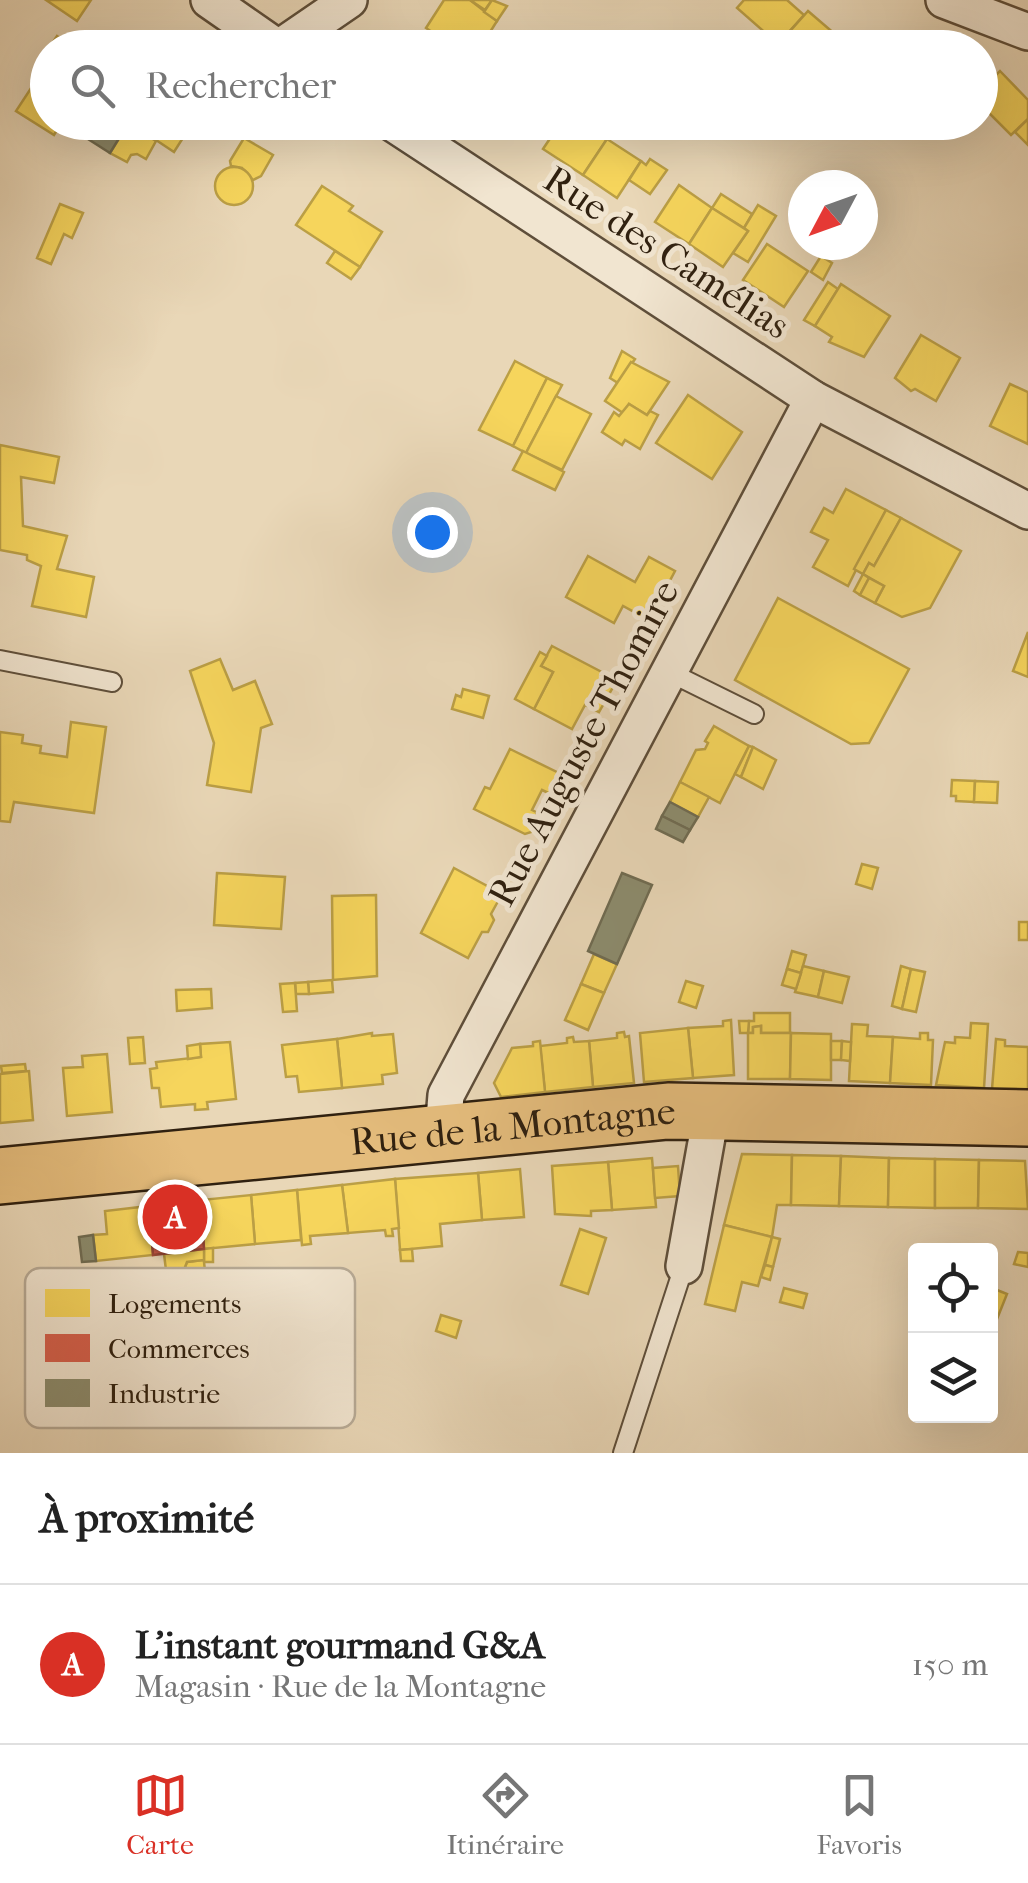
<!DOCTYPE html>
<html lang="fr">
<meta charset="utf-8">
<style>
body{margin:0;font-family:"IM FELL French Canon",serif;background:#f2f2f2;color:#222}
.controls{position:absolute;right:30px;bottom:30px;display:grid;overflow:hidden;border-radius:10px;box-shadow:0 10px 40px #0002}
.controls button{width:90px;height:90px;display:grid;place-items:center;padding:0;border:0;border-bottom:2px solid #e0e0e0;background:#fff;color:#222;font:50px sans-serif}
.compass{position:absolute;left:788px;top:170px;width:90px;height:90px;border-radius:50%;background:#fff;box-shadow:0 10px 40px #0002;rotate:229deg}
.you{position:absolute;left:432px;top:532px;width:35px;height:35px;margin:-25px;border:8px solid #fff;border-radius:50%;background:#1a73e8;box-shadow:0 0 0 15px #1a73e833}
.badge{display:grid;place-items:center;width:65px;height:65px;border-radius:50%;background:#d93025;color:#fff;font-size:32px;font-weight:700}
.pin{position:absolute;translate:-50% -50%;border:5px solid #fff;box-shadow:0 2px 10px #0006}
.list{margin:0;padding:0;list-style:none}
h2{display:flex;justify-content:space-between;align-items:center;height:130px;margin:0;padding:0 40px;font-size:42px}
h2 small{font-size:32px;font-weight:400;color:#767676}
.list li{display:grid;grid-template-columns:65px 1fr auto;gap:30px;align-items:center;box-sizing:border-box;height:160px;padding:0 40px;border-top:2px solid #e0e0e0}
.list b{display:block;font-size:38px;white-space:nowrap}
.list p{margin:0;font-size:32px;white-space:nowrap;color:#767676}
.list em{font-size:32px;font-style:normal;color:#767676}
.icon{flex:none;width:55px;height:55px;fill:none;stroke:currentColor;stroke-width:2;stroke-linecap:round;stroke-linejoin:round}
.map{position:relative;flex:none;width:1028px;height:1453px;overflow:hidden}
.search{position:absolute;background:#fff;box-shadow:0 10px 40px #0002;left:30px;right:30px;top:30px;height:110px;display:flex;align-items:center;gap:25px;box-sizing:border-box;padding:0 35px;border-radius:55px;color:#767676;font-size:38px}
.sheet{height:290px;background:#fff}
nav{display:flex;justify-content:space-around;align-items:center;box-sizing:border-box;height:140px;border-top:2px solid #e0e0e0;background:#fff;font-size:28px;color:#767676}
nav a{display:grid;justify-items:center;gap:5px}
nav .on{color:#d93025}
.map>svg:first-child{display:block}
</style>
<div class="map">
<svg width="1028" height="1453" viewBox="0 0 1028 1453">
<rect width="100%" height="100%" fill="#e9d7b7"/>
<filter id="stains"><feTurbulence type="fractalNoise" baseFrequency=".002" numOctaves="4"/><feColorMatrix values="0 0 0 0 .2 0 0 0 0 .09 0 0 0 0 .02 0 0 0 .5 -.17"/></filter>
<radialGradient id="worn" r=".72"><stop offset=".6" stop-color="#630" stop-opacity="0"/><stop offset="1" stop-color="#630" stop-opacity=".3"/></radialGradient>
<g fill="#f6d55c" stroke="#bb9f45" stroke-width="2.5">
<polygon points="46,0 91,0 77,21"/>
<polygon points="444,0 470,0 497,21 480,48 456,48 426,28"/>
<polygon points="470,0 492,0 485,10"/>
<polygon points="492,0 507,6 497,21 484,12"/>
<polygon points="744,0 787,0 804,15 778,44 737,8"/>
<polygon points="808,11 850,47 792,48 783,39"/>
<polygon points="767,34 778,44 775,48 758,48"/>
<polygon points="57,36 74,48 49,48"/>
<polygon points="48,50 48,122 62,122 54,135 16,111 41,73 35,69"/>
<polygon points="1000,71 1028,100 1028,119 1011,135 980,104 980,90"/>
<polygon points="1028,119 1028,145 1015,132"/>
<polygon points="129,122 193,122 174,152"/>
<polygon points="561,122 594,122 598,125 597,132 607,139 583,175 543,149"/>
<polygon points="901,122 930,122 918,137"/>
<polygon points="128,124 156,141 146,159 137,154 131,155 127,162 110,153"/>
<polygon points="244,138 273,155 261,176 253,180 242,168 231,166 230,161"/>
<polygon points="607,139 641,161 617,198 583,175"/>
<polygon points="650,159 667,170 650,194 629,180 641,161 646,165"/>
<circle cx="234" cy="186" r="19"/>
<polygon points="679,185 712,208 689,244 655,222"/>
<polygon points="322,186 353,206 349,211 382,232 360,267 296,225"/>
<polygon points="721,194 752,214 744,228 712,208"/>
<polygon points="60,204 83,213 72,238 64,234 51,264 37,258"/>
<polygon points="758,205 776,216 748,262 733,253 748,231 744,228"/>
<polygon points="712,208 748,231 723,267 689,244"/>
<polygon points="767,244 808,271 784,307 743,280"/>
<polygon points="335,251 360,267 351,279 327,263"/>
<polygon points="821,256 832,263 823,280 811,272"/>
<polygon points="828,282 838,289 815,326 804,320"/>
<polygon points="841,284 890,316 864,357 829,342 832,337 815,326"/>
<polygon points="921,335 960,358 936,401 915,389 911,391 895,378"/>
<polygon points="622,351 635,359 618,383 610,378"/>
<polygon points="515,361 547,378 513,446 479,430"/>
<polygon points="631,362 669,382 647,415 629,404 623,413 605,401"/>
<polygon points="547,378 562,385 526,453 513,446"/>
<polygon points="1010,384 1028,392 1028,444 990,426"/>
<polygon points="688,395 742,432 712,479 656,443"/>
<polygon points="556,396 591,414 562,470 526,453"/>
<polygon points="629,404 647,415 650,411 658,415 640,449 625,440 622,445 602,432 614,412 619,416"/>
<polygon points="0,445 59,457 54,483 21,477 23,526 67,536 57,569 94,577 86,617 32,606 41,566 27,560 27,555 0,550"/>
<polygon points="523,451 564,472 555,490 513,470"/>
<polygon points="846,489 886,510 848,586 813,567 828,540 811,532 824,508 833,513"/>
<polygon points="886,510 901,518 874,566 869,563 863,574 854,569"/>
<polygon points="901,518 961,551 930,608 902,617 875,603 884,586 863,574 869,563 874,566"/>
<polygon points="588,556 635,582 649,557 675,571 649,620 623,606 614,623 566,597"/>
<polygon points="863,574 869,578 860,595 854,591"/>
<polygon points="869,578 884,586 875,603 860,595"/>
<polygon points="778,598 909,669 869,743 851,744 735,680"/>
<polygon points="1028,632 1028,677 1013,671"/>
<polygon points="552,646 617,680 599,712 585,705 572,729 534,709 553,672 541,666"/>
<polygon points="540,652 547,656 541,666 553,672 534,709 515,699"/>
<polygon points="220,659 233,690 255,681 272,724 261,728 251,792 207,785 214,743 190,671"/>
<polygon points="463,689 489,696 483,718 452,709 456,695 461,697"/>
<polygon points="71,722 106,727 94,813 14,802 10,822 0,821 0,732 23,735 22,743 41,746 40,753 67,757"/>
<polygon points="714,726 749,746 720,803 680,782 696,750 705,749 708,743 705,741"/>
<polygon points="749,746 753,747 741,777 735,774"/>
<polygon points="753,747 776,760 763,789 741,777"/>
<polygon points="510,749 565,776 555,796 542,790 532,810 536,812 541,829 525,834 474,809 485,787 490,789"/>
<polygon points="952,780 975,781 974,802 956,801 956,796 951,796"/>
<polygon points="975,781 998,782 997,803 974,802"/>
<polygon points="680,782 709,797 698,817 670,802"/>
<polygon points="517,857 526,862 519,876 509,872"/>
<polygon points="862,864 878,868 872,889 856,884"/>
<polygon points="454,868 502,894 491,914 494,920 488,932 482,932 468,958 421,933"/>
<polygon points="217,873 285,877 281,929 214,925"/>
<polygon points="376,895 377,976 333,980 332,896"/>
<rect x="1019" y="922" width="9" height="18"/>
<polygon points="792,951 806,955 801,973 787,969"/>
<polygon points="594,954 617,964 604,993 581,984"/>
<polygon points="803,966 824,971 818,997 795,992"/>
<polygon points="901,966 911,969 902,1009 892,1006"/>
<polygon points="787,969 801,973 796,989 782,985"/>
<polygon points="911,969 925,972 916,1012 902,1009"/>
<polygon points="824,971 849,977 842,1003 818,997"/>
<polygon points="332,980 333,992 309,994 308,982"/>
<polygon points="686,981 703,986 696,1008 679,1002"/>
<polygon points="308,982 309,994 296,994 295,983"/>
<polygon points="295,983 297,1011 283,1012 280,984"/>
<polygon points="581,984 604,993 588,1030 565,1020"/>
<polygon points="211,989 212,1008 177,1011 176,990"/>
<polygon points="754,1013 790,1013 790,1033 761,1033 761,1026 753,1027 753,1033 748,1033 749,1021 754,1021"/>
<polygon points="731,1020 734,1075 693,1078 688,1028 723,1026 723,1021"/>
<polygon points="739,1021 749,1021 748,1033 740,1033"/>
<polygon points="971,1023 988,1024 984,1088 936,1085 945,1042 955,1043 955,1037 970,1038"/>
<polygon points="852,1024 868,1025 867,1036 893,1037 890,1083 849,1081"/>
<polygon points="761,1026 761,1033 791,1033 790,1079 748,1079 748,1033 753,1033 753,1027"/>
<polygon points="688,1028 693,1078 644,1082 640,1033"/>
<polygon points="624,1032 625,1037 629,1036 634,1083 593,1087 589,1041 617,1038 617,1033"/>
<polygon points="372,1033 372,1036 393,1034 397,1073 382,1075 383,1084 342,1088 337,1039"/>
<polygon points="791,1033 831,1034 831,1080 790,1079"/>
<polygon points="920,1033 928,1033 928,1040 933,1040 931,1085 890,1083 893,1037 920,1039"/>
<polygon points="143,1037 145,1063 130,1064 128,1038"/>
<polygon points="573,1037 574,1042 589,1041 593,1087 545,1092 540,1046 567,1043 567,1038"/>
<polygon points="337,1039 342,1088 299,1092 297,1076 286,1077 282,1045"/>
<polygon points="996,1039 1005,1040 1005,1046 1028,1047 1028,1091 992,1089"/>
<polygon points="540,1041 545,1092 501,1097 494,1083 512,1048 533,1046 533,1042"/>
<polygon points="831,1041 842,1041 841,1060 831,1060"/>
<polygon points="842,1041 851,1042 850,1061 841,1060"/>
<polygon points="230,1042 236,1099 207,1102 208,1109 195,1110 195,1104 161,1107 159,1088 152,1088 150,1069 157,1068 156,1062 201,1057 200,1044"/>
<polygon points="200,1044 201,1057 188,1059 187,1046"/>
<polygon points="107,1054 112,1112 67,1116 63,1068 83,1067 82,1056"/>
<polygon points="25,1064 26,1071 2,1073 1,1066"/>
<polygon points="29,1071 33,1120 0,1123 0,1074"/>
<polygon points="742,1154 792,1155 791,1205 777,1205 772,1237 724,1225"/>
<polygon points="792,1155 841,1156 839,1206 791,1205"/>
<polygon points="841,1156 889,1158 888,1207 839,1206"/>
<polygon points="652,1158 656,1207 612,1210 608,1162"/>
<polygon points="889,1158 935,1159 935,1208 888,1207"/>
<polygon points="935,1159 979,1160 978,1208 935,1208"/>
<polygon points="979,1160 1025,1161 1028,1209 978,1208"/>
<polygon points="608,1162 612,1210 591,1211 591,1216 555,1214 552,1166"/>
<polygon points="678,1166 680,1196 655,1198 653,1168"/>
<polygon points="520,1169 524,1217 482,1220 478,1173"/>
<polygon points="478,1173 482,1220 440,1224 442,1246 400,1250 395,1179"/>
<polygon points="395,1179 399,1228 392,1229 393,1236 386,1236 385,1230 348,1233 342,1185"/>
<polygon points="342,1185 348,1233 310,1236 311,1244 302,1245 297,1190"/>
<polygon points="297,1190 301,1240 255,1244 251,1195"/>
<polygon points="251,1195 255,1244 204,1249 201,1200"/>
<polygon points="149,1206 153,1255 96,1261 93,1235 107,1234 105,1211"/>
<polygon points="724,1225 772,1237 758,1286 742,1282 735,1311 705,1304"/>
<polygon points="580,1229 606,1238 588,1294 561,1285"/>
<polygon points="772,1237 780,1239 773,1267 765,1265"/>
<polygon points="213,1248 213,1262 204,1262 205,1271 198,1288 176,1290 187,1262 204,1260 204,1249"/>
<polygon points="204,1249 204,1260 187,1262 176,1290 160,1291 159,1271 166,1270 164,1254"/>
<polygon points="412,1249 413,1261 401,1261 400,1250"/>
<polygon points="1018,1252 1028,1253 1028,1267 1014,1264"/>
<polygon points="765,1265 773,1267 770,1280 761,1277"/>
<polygon points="784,1288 807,1294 803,1308 780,1302"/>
<polygon points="997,1290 1007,1294 995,1324 990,1323 990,1306"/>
<polygon points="441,1315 461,1321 456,1338 436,1331"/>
</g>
<polygon fill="#d6604d" stroke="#a44d3b" stroke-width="2.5" points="201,1200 204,1249 153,1255 149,1206"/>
<g fill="#8c8c6e" stroke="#706c52" stroke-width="2.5">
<polygon points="95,122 129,122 110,153 88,139"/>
<polygon points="670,802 698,817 690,830 662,816"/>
<polygon points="662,816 690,830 683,842 656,829"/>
<polygon points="622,873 652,885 617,964 588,951"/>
<polygon points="93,1235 96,1261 82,1262 79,1237"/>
</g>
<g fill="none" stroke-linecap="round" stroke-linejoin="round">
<g stroke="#5e4e3a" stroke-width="22">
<g id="service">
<polyline points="0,660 112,682"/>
<polyline points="669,672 754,714"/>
<polyline points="623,1453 684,1266"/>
</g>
</g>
<g stroke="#5e4e3a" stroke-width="40">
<g id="minor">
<polyline points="209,0 278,48"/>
<polyline points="944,0 1028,32"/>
<polyline points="279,48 349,0"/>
<polyline points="391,122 813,399 1028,511"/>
<polyline points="443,1132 446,1095 813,399"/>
<polyline points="684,1266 712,1109"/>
</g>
</g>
<g stroke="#302110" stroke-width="60">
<g id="primary">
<path id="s1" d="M 0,1176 L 668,1111 L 1028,1118"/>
</g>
</g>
<use href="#service" stroke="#f1e5d0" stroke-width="18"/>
<use href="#minor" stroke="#f1e5d0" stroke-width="35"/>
<use href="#primary" stroke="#e4bc7c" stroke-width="55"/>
</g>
<g text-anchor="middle" stroke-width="10" stroke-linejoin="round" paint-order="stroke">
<g font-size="38" fill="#302110" stroke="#f1e5d0">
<text transform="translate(667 252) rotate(33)" y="13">Rue des Camélias</text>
<text transform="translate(583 743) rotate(-62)" y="13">Rue Auguste Thomire</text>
<text dy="13" stroke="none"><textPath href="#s1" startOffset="515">Rue de la Montagne</textPath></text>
</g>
</g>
<rect x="25" y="1268" width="330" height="160" rx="15" fill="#f1e5d0" stroke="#b7aa96" stroke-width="2.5"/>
<rect x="45" y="1289" width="45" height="28" fill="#f6d55c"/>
<rect x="45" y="1334" width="45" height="28" fill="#d6604d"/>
<rect x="45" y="1379" width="45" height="28" fill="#8c8c6e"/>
<g font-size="28" fill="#302110">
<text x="108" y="1313">Logements</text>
<text x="108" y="1358">Commerces</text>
<text x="108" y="1403">Industrie</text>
</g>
<rect width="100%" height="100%" filter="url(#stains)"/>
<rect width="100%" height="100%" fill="url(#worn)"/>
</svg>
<div class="controls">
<button><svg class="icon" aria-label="locate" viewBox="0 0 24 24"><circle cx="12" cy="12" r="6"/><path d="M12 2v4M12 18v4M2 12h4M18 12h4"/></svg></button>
<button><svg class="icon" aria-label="layers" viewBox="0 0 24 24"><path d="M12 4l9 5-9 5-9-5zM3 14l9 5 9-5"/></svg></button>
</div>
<svg class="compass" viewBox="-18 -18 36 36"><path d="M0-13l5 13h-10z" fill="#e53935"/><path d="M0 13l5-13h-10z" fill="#767676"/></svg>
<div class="you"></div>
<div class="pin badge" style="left:175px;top:1217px">A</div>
<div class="search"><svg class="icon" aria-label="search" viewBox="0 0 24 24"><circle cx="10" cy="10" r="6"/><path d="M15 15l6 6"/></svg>Rechercher</div>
</div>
<section class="sheet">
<h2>À proximité<small></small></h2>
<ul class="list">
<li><span class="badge">A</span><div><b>L'instant gourmand G&amp;A</b><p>Magasin · Rue de la Montagne</p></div><em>150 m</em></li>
</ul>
</section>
<nav>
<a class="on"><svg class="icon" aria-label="map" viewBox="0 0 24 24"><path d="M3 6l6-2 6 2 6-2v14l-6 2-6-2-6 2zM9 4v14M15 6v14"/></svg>Carte</a>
<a><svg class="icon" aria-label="directions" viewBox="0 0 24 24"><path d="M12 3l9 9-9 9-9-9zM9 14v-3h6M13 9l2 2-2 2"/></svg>Itinéraire</a>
<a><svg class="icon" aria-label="saved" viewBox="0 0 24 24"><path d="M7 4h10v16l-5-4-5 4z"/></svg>Favoris</a>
</nav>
